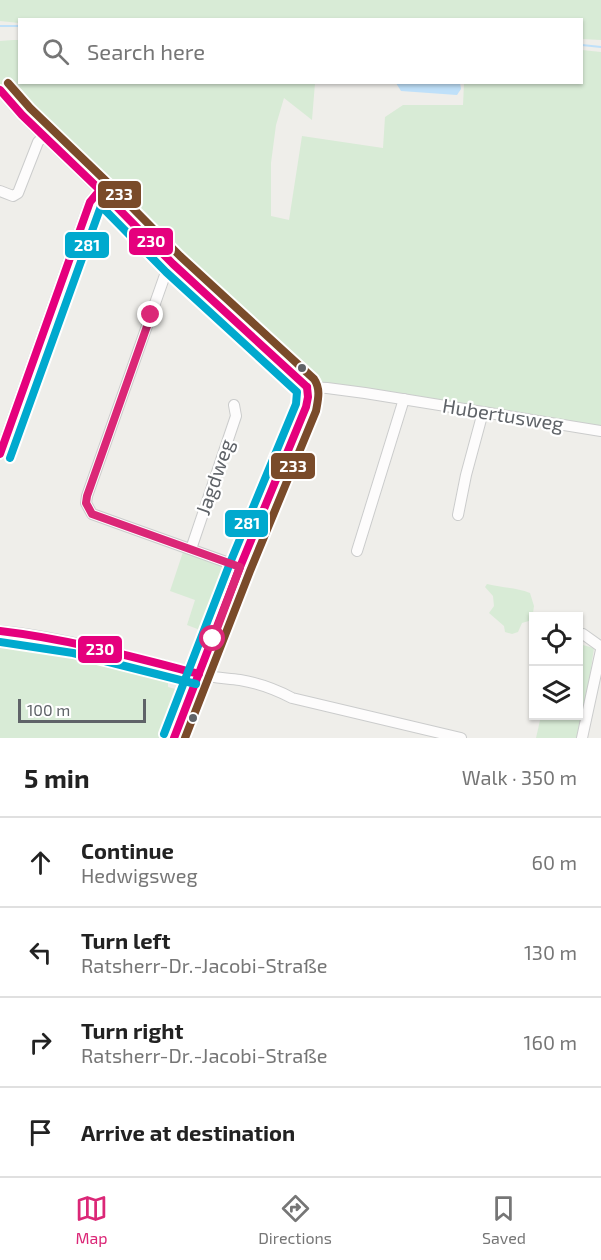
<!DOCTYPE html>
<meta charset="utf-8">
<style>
body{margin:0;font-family:"Exo 2",sans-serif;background:#f6f6f6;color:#222}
.controls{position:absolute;right:18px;bottom:18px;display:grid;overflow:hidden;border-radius:0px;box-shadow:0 2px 4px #0004}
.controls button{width:54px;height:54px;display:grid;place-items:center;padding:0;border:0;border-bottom:2px solid #e0e0e0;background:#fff;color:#222;font:30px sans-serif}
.scale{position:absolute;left:18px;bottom:15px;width:128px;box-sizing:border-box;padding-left:6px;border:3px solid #5f6368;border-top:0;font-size:16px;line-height:21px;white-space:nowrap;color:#5f6368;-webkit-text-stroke:4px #fff;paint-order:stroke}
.stop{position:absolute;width:18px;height:18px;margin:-14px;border:4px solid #db2777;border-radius:50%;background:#fff}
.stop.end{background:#db2777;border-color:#fff;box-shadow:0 2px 6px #0008}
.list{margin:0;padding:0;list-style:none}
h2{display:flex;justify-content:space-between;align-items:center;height:78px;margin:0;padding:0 24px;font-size:26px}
h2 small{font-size:20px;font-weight:400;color:#767676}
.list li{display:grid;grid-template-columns:39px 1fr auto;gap:18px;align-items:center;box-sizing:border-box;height:90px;padding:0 24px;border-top:2px solid #e0e0e0}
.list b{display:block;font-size:22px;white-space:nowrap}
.list p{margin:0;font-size:20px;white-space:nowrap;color:#767676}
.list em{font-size:20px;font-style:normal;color:#767676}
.icon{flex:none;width:33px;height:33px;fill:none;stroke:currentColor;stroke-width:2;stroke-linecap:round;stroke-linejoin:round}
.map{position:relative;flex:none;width:601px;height:738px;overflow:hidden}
.search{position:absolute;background:#fff;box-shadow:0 2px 4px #0004;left:18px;right:18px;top:18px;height:66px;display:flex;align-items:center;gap:15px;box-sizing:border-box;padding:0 21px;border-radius:0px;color:#767676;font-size:22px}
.sheet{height:438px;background:#fff}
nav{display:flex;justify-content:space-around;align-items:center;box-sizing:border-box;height:84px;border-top:2px solid #e0e0e0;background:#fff;font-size:16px;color:#767676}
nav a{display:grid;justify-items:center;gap:3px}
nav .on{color:#db2777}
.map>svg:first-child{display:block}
</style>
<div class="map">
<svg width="601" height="738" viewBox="0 0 601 738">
<rect width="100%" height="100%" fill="#efeeea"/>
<g fill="#d8ebd6">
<polygon points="0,0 601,0 601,40 582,39 582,20 20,20 19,23 0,21"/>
<polygon points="13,40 19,40 20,82 315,83 312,120 284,98 276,125 271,163 271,216 289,220 302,136 383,148 385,117 403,105 463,105 464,83 582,82 582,50 601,52 601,428 330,385 302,377 177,260 0,84 0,41"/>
<polygon points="183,552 227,568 231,573 208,633 187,625 195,600 170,591"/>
<path d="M 487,584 C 502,588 516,587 530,593 L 534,606 L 532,620 L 522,623 L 518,632 L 512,634 L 505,632 L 504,626 L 489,613 L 494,606 L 493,596 L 485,587 Z"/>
<path d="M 0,638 C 57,642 113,659 168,673 L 168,687 L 187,692 L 168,738 L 0,738 Z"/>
<polygon points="579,644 594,648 581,736 585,738 536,738 541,716 578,716"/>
</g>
<polygon fill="#bfe0f9" points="396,83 460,83 461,89 457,95 401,91"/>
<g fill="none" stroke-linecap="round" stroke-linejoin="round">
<g stroke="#bfe0f9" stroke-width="2">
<polyline points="0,26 20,26"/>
<polyline points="582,45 601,47"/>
</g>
<g stroke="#cbcccc" stroke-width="12">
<g id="street">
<polyline points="0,90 22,115 100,190 173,264 307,387 327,388 365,393 601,431"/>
<polyline points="0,191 13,196 18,193 38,142 44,136"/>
<polyline points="173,264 165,275 87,496 86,503 92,514 240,567"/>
<polyline points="0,454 90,202 100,190"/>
<polyline points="458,515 466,475 483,412"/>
<polyline points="191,549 236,416 234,405"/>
<polyline points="357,551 404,399"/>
<path d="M 0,631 C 67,637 133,659 199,674 C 212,678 226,678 240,680 C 258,683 275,689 292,698 L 461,738"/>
<polyline points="583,634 601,647"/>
<polyline points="174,738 240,567 306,407 308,397 307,387"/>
<polyline points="582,738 601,650"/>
</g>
</g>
<use href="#street" stroke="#fdfcfc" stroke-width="10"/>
<g stroke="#fff" stroke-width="12">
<g id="bus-1">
<polyline points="0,90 22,115 100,190 173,264 307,387"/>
<polyline points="0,454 90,202 100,190"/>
<path d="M 0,631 C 68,639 133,657 199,674"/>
<polyline points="174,738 240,567 306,407 308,397 307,387"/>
</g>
</g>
<g stroke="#fff" stroke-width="12">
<g id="bus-2">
<polyline points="10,458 101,206 166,272 297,392 296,404 230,563 164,734"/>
<polyline points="0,642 73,653 196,684"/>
</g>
</g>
<g stroke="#fff" stroke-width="12">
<path id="bus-3" d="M 8,83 L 30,108 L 107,182 L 180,256 L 314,379 C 321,389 318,400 316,411 L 250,571 L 185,738"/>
</g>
<use href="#bus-1" stroke="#e5007d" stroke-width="8"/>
<use href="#bus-2" stroke="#00a9ce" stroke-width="8"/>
<use href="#bus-3" stroke="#7a4b2a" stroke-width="8"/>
</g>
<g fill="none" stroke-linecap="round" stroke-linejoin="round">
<polyline stroke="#db2777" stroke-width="8" points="151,315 87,496 86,503 92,514 240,567 213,639"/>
</g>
<g fill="#5f6368" stroke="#fff" stroke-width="2">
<circle cx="302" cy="368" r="5"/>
<circle cx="193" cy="718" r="5"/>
</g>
<g text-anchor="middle" stroke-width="4.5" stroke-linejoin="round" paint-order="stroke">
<g font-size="20" fill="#5f6368" stroke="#fff">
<text transform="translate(503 415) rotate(9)" y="7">Hubertusweg</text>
<text transform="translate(215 477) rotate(-71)" y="7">Jagdweg</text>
</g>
</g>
<g stroke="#fff" stroke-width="2">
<rect x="97" y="180" width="45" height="29" rx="6" fill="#7a4b2a"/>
<rect x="128" y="227" width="46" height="29" rx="6" fill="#e5007d"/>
<rect x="64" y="231" width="46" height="28" rx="6" fill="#00a9ce"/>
<rect x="270" y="452" width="46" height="28" rx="6" fill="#7a4b2a"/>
<rect x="224" y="509" width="45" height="29" rx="6" fill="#00a9ce"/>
<rect x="77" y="635" width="46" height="29" rx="6" fill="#e5007d"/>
</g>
<g font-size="16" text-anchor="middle" font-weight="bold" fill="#fff">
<text x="119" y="200">233</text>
<text x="151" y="247">230</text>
<text x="87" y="251">281</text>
<text x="293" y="472">233</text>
<text x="247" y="529">281</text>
<text x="100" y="655">230</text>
</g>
</svg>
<div class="controls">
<button><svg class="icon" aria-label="locate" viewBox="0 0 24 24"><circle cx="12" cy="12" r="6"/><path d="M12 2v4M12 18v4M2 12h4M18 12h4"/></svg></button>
<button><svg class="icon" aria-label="layers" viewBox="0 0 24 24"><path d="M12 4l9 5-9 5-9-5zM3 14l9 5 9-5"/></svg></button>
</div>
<div class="scale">100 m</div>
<div class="stop" style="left:213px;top:639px"></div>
<div class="stop end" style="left:151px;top:315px"></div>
<div class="search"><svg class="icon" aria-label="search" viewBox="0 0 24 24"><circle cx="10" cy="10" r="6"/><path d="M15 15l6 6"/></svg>Search here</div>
</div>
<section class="sheet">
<h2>5 min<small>Walk · 350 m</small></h2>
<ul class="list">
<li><svg class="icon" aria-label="ahead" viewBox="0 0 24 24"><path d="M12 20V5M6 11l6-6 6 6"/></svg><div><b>Continue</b><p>Hedwigsweg</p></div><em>60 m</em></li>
<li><svg class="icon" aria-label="left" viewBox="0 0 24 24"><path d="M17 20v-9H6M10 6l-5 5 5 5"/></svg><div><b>Turn left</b><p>Ratsherr-Dr.-Jacobi-Straße</p></div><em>130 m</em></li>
<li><svg class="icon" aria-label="right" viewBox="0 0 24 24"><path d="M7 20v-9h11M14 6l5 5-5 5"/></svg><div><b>Turn right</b><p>Ratsherr-Dr.-Jacobi-Straße</p></div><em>160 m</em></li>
<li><svg class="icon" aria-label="arrive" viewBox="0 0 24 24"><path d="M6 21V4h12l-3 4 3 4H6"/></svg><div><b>Arrive at destination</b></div></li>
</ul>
</section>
<nav>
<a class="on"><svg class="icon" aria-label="map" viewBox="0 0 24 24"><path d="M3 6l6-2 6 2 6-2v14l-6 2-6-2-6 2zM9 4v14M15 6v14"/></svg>Map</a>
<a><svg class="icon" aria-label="directions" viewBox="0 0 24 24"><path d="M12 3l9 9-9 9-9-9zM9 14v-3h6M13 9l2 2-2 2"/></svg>Directions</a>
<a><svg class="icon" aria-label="saved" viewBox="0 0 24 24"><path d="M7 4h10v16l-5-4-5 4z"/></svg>Saved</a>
</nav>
